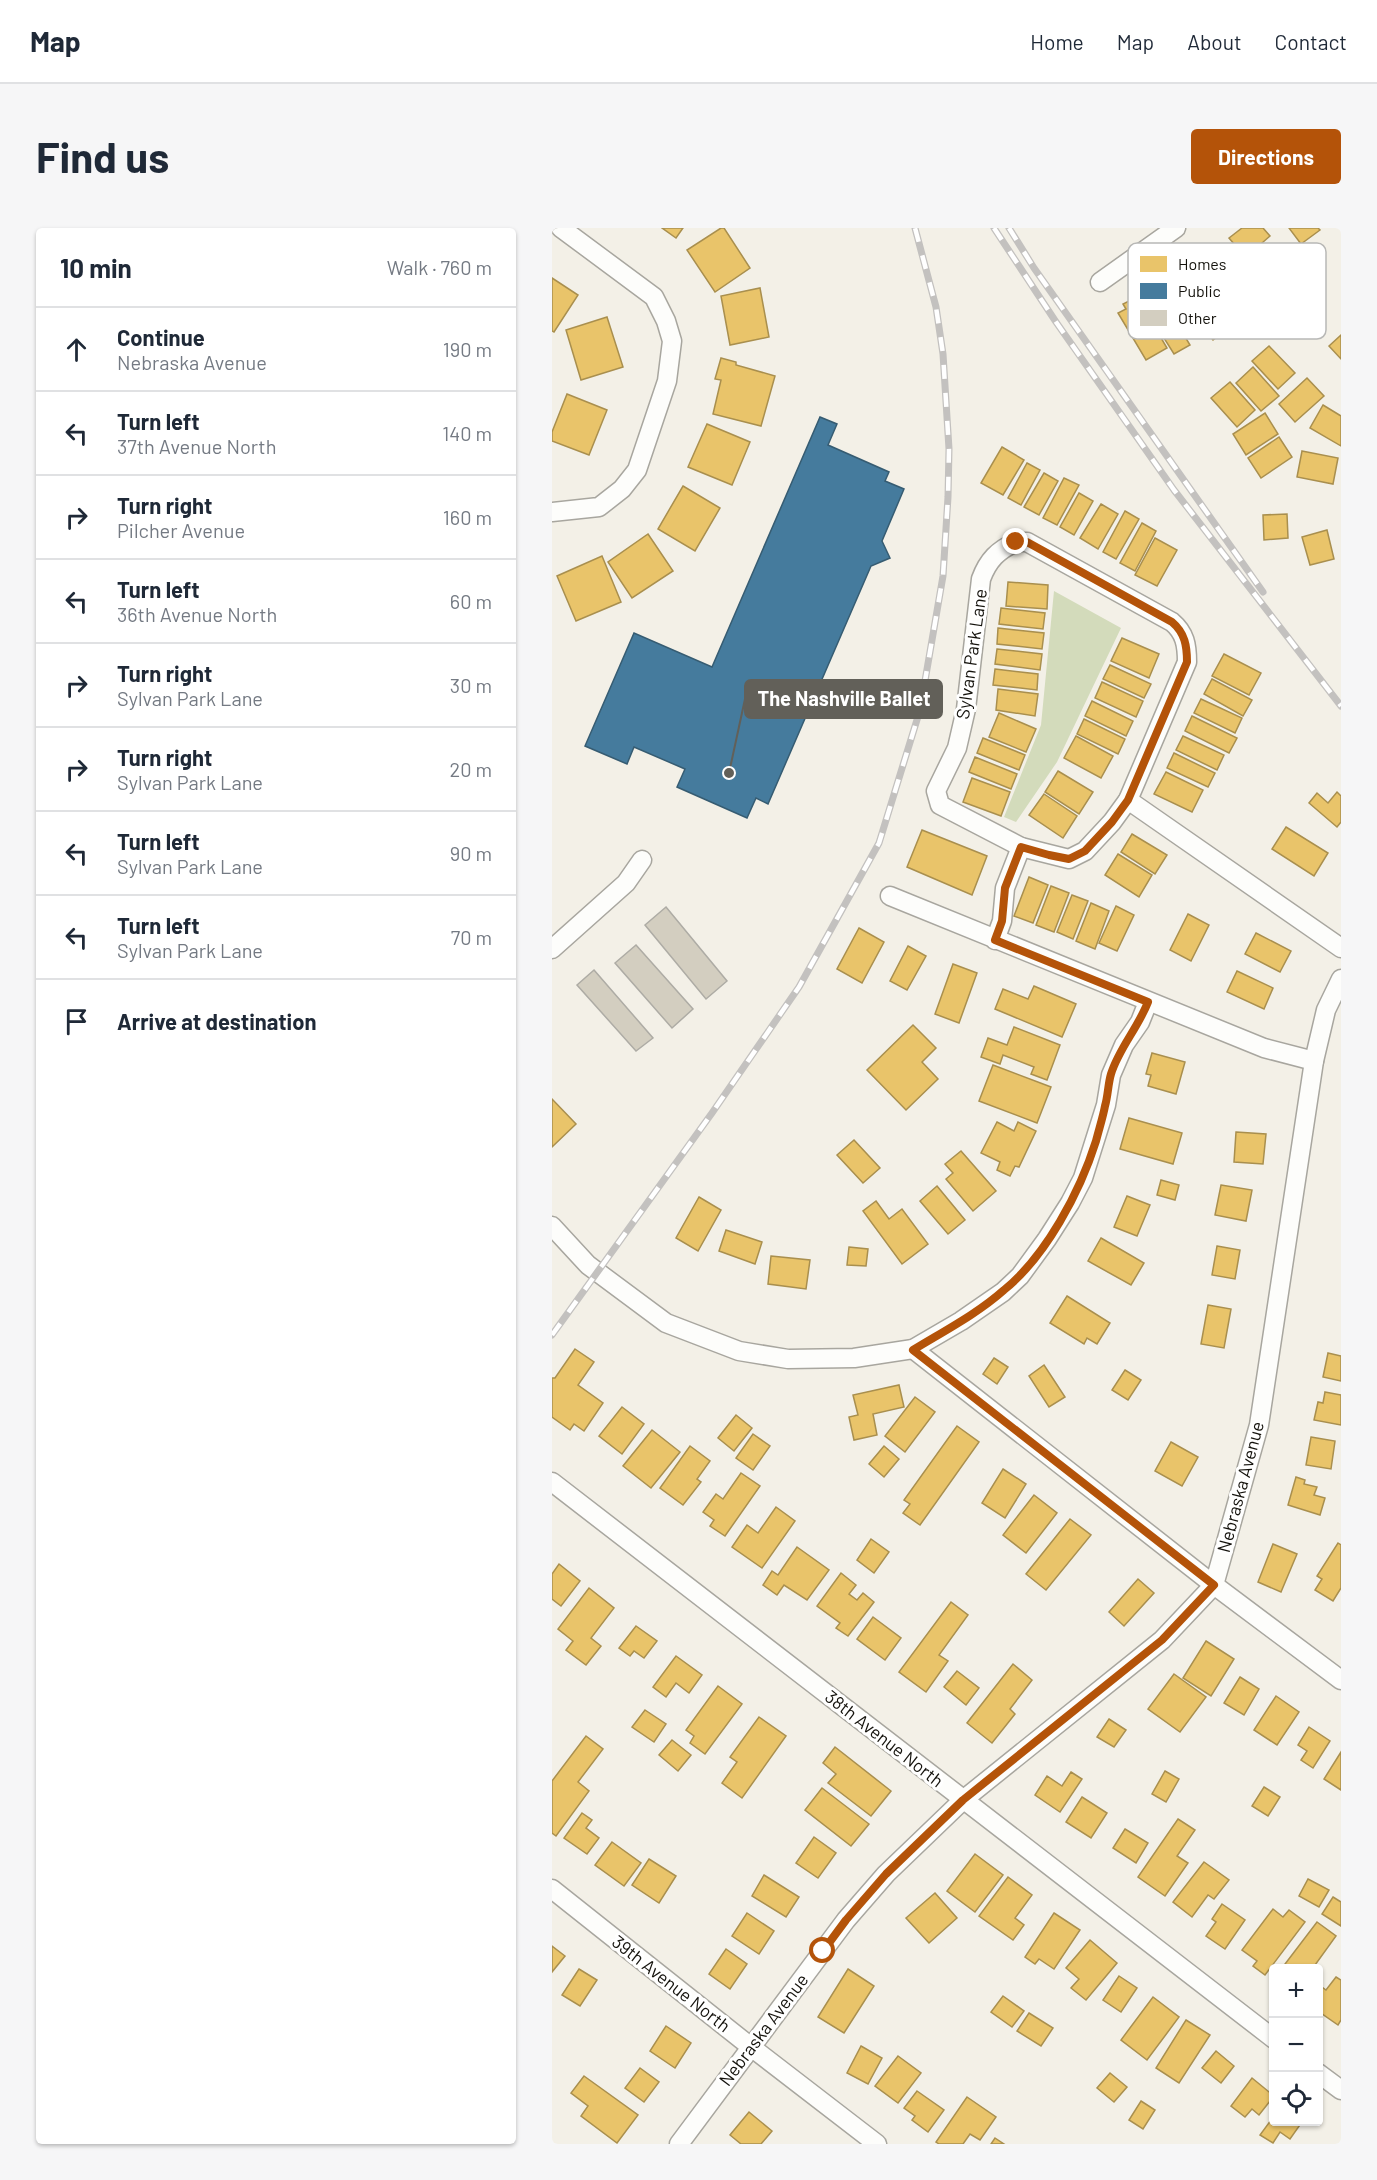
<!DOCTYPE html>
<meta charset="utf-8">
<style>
body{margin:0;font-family:Barlow,sans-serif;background:#f6f6f7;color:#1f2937}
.controls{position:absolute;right:18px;bottom:18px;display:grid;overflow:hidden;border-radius:6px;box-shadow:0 2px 4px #0004}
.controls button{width:54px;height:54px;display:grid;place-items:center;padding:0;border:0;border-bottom:2px solid #e0e1e3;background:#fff;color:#1f2937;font:30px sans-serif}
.stop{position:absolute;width:18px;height:18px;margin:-14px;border:4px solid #b45309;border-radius:50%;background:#fff}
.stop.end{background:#b45309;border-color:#fff;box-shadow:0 2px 6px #0008}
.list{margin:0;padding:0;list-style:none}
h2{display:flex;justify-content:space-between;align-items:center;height:78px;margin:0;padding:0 24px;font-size:26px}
h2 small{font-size:20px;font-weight:400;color:#747a83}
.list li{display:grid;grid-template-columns:39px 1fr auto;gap:18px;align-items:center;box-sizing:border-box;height:84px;padding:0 24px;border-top:2px solid #e0e1e3}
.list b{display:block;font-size:22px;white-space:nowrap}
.list p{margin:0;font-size:20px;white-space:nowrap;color:#747a83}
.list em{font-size:20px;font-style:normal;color:#747a83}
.icon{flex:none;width:33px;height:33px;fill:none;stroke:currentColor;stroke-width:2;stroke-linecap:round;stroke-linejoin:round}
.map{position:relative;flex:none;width:789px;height:1916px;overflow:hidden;border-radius:6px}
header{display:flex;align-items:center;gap:36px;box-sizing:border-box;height:84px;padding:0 30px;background:#fff;border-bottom:2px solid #e0e1e3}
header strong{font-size:28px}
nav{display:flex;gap:33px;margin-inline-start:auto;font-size:21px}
.intro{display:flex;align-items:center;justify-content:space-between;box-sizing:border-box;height:144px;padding:0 36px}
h1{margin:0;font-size:42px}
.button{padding:15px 27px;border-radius:6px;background:#b45309;color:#fff;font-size:21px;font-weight:700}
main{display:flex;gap:36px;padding:0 36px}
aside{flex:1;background:#fff;border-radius:6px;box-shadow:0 2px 4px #0004}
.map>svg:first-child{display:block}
</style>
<header>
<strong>Map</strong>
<nav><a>Home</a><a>Map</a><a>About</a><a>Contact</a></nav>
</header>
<div class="intro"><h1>Find us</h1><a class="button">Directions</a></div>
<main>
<aside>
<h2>10 min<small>Walk · 760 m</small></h2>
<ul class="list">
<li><svg class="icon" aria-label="ahead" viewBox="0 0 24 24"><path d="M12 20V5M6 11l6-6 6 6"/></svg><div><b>Continue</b><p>Nebraska Avenue</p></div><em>190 m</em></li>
<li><svg class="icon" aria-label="left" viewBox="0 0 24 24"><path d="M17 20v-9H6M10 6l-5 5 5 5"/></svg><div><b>Turn left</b><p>37th Avenue North</p></div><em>140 m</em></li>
<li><svg class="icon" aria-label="right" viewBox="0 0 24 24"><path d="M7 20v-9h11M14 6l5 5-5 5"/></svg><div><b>Turn right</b><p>Pilcher Avenue</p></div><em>160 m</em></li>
<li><svg class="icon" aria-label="left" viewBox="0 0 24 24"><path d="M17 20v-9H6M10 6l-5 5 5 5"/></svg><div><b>Turn left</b><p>36th Avenue North</p></div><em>60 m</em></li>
<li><svg class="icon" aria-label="right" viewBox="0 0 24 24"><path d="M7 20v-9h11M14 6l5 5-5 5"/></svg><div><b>Turn right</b><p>Sylvan Park Lane</p></div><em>30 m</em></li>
<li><svg class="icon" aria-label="right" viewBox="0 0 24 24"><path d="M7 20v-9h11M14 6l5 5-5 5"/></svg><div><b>Turn right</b><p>Sylvan Park Lane</p></div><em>20 m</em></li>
<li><svg class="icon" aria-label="left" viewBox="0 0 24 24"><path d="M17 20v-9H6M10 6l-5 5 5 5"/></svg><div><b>Turn left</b><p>Sylvan Park Lane</p></div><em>90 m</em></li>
<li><svg class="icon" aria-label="left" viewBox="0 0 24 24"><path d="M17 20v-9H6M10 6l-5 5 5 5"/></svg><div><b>Turn left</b><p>Sylvan Park Lane</p></div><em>70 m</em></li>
<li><svg class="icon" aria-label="arrive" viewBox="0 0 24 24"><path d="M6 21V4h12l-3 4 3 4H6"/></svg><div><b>Arrive at destination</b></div></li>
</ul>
</aside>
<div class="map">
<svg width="789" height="1916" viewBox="0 0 789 1916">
<rect width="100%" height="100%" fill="#f3f0e7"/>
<polygon fill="#d3dbbb" points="502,363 569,400 505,534 464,594 452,589 489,497"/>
<g fill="#e9c46a" stroke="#a98f4e" stroke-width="1.5">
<polygon points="110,0 131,0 124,10"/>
<polygon points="169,0 172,0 198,40 163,64 135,22"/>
<polygon points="690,0 711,0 718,8 710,15 718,24 701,38 677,10"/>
<polygon points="737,0 766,0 768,2 749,16"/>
<polygon points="0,50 26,67 2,104 0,103"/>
<polygon points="602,57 638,117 622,126 585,67"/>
<polygon points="208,60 217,109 178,117 169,68"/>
<polygon points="585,69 615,120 594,132 566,85 574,81 571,76"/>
<polygon points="657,70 679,99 661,112 639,84"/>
<polygon points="55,89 71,139 29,152 14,102"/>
<polygon points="789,107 789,131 777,118"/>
<polygon points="717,118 743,145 726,161 700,133"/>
<polygon points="169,130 184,134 184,137 223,148 209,198 161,186 169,152 163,151"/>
<polygon points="701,139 727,168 709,183 684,155"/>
<polygon points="755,150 772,168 743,194 727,176"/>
<polygon points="678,154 703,182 685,199 659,170"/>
<polygon points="15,166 55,182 37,227 0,213 0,204"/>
<polygon points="771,177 789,188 789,218 758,200"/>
<polygon points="713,185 726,206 694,227 681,206"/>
<polygon points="155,196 198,214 180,257 136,239"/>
<polygon points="727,209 740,229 709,250 696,230"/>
<polygon points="450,219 472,232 451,267 429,255"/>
<polygon points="750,223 786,230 781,256 745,249"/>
<polygon points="475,235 488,242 469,277 456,270"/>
<polygon points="492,245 506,253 487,287 472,279"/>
<polygon points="512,250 527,257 505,297 491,290"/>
<polygon points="131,258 168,280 143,323 106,301"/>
<polygon points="527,265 541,273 522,307 508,299"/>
<polygon points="549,276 566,286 546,321 528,310"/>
<polygon points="573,283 587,291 564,331 551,324"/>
<polygon points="735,286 736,310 712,312 711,287"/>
<polygon points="590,295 604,303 583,343 568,335"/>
<polygon points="775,302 782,331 758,337 750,309"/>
<polygon points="96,306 121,343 80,370 56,334"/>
<polygon points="603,310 625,322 605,358 583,347"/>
<polygon points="50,328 69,374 24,393 5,348"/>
<polygon points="456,354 496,357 495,381 454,378"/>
<polygon points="449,380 493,385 491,401 447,396"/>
<polygon points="446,400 492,405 490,421 445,416"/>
<polygon points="570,410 607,426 597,450 559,433"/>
<polygon points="445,421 490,426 488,442 443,436"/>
<polygon points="672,426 709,445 697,467 660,448"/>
<polygon points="558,437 599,456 592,470 551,451"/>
<polygon points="443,441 486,446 485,462 441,457"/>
<polygon points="660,451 700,472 691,488 652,466"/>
<polygon points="550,454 591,473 584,489 543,470"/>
<polygon points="446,461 486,466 483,488 444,482"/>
<polygon points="649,471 690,490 683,505 642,485"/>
<polygon points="540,473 581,493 574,508 533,488"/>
<polygon points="447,485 484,501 474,524 437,509"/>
<polygon points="640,488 685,510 677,525 633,503"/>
<polygon points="532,491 573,511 566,526 525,506"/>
<polygon points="524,508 561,528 549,550 512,530"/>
<polygon points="631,508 672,527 665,542 624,522"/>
<polygon points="431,510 473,527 467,542 425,525"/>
<polygon points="622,525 663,545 656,559 615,540"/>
<polygon points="423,529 465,546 459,561 417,544"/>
<polygon points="506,543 541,564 527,586 493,564"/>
<polygon points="614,544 651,562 640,584 602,566"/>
<polygon points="420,550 458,564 449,588 411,574"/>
<polygon points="785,564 789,568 789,594 785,599 757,575 765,565 776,575"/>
<polygon points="492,566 525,588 511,610 477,587"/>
<polygon points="734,599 776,625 762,648 720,621"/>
<polygon points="370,602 435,628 420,667 355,639"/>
<polygon points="580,606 615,627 603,646 569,624"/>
<polygon points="566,626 600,647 587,669 553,647"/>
<polygon points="477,649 496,657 481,695 462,688"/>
<polygon points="499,658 517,665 502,704 484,697"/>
<polygon points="520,667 536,673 521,711 505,704"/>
<polygon points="539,675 557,683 543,721 524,713"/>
<polygon points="564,678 582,687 565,723 547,715"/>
<polygon points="636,686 657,697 639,733 618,722"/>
<polygon points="307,700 332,714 310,755 285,741"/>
<polygon points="704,705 739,723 728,744 693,726"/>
<polygon points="356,718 374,728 355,762 338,753"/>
<polygon points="401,736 425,745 407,795 383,786"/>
<polygon points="685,743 721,760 712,781 675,764"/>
<polygon points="482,758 524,776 510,809 443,781 451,761 476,771"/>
<polygon points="361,797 384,820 370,834 386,851 354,882 315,842"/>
<polygon points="462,799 508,817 495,852 479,846 482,839 451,827 448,836 429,829 436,810 455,817"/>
<polygon points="600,825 633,834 624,866 596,858 599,847 594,846"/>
<polygon points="441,837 499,859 485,895 427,873"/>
<polygon points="0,871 24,896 0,919"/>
<polygon points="577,890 630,905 621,936 568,921"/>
<polygon points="445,894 462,903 466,894 484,903 467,939 463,938 458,948 445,942 448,934 429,925"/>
<polygon points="684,904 714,906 711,936 682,934"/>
<polygon points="302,912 328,940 311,955 285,927"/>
<polygon points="409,923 444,963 421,983 394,951 401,945 393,936"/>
<polygon points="609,952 627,957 623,972 605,967"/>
<polygon points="669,957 700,962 694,993 663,987"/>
<polygon points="385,958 413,992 396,1006 368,973"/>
<polygon points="575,968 598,977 585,1008 562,999"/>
<polygon points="147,969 169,982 146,1023 124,1010"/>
<polygon points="324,973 337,991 350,981 376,1016 350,1036 311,983"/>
<polygon points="174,1002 210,1014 203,1036 167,1023"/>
<polygon points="549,1010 592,1035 579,1057 536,1033"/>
<polygon points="665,1018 688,1022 683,1051 660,1047"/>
<polygon points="297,1019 316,1021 314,1038 295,1037"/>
<polygon points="219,1028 258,1032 254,1061 216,1056"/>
<polygon points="515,1068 558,1095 545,1116 535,1110 532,1116 498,1095"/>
<polygon points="656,1077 679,1081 672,1120 649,1116"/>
<polygon points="23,1121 42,1134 26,1157 51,1175 32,1203 22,1196 18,1202 0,1189 0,1150 3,1150"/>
<polygon points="776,1125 789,1128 789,1153 771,1149"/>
<polygon points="442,1130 456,1139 445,1156 431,1146"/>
<polygon points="492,1137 513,1169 497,1179 477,1148"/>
<polygon points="573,1142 589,1152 576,1172 560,1162"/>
<polygon points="347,1157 352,1179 321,1186 325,1207 302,1212 297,1189 306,1187 301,1167"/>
<polygon points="773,1164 789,1167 789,1197 762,1192 766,1174 771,1175"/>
<polygon points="363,1169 383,1184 353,1224 333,1208"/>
<polygon points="70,1179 92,1196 70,1226 47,1208"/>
<polygon points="184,1187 200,1200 182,1223 166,1210"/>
<polygon points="405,1198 427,1214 368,1297 351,1285 358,1276 352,1272"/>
<polygon points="100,1202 128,1224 99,1260 71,1238"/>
<polygon points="201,1206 218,1218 201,1242 184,1230"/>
<polygon points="759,1209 783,1213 779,1241 754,1237"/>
<polygon points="619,1214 646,1229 630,1258 603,1243"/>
<polygon points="138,1218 158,1233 145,1251 149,1254 131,1277 108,1260"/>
<polygon points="332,1218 347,1231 332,1249 317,1236"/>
<polygon points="451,1241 474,1256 453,1290 430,1275"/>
<polygon points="189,1245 208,1258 173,1308 158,1298 162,1292 151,1284 164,1266 171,1271"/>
<polygon points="744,1249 753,1252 752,1256 765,1259 762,1267 773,1270 768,1287 736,1277"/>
<polygon points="482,1267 505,1285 474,1325 451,1307"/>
<polygon points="224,1279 243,1293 210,1340 180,1319 195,1297 206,1305"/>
<polygon points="518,1291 539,1307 494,1362 474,1346"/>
<polygon points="319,1311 337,1324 322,1345 305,1332"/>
<polygon points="786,1315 789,1317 789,1360 781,1373 763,1362 770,1351 765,1348"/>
<polygon points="721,1316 745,1326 729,1364 706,1354"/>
<polygon points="245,1319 277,1342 255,1372 232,1357 225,1367 211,1357 220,1343 226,1347"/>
<polygon points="7,1336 28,1353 9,1378 0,1371 0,1346"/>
<polygon points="289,1345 304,1357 297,1366 305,1372 311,1365 322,1374 296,1408 284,1400 288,1395 265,1378"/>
<polygon points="586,1351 602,1365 572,1398 557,1384"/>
<polygon points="37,1360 62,1380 39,1410 49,1418 34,1437 14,1422 21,1413 6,1401"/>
<polygon points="399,1374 416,1387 387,1427 396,1433 374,1464 347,1444"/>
<polygon points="321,1389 349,1410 333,1432 305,1411"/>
<polygon points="84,1398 105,1413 92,1430 82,1423 78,1428 67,1420"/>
<polygon points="654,1413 682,1431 659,1468 631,1450"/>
<polygon points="124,1428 150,1447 137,1465 124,1455 114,1469 101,1459"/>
<polygon points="461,1436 480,1452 458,1481 463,1486 440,1515 415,1495"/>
<polygon points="405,1443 427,1460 414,1477 392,1459"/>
<polygon points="622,1446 654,1469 628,1504 596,1481"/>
<polygon points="688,1449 707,1461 692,1487 672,1475"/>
<polygon points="166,1458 190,1476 153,1526 138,1515 142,1508 134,1502"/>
<polygon points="724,1468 747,1484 725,1517 702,1502"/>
<polygon points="93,1482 114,1496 102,1514 80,1499"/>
<polygon points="207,1489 234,1508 190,1570 170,1555 185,1534 178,1529"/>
<polygon points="557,1491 574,1502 562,1519 545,1509"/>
<polygon points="757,1499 778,1513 761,1540 749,1532 755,1523 746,1517"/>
<polygon points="34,1508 51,1521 26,1554 37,1563 4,1608 0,1605 0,1553"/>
<polygon points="120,1512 139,1527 126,1543 107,1527"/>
<polygon points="283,1519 339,1563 319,1588 276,1555 284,1546 271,1535"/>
<polygon points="789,1524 789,1562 772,1551"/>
<polygon points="613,1543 627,1551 614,1574 600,1566"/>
<polygon points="519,1544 530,1551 508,1584 483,1567 495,1548 510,1558"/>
<polygon points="712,1559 728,1569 716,1588 700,1578"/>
<polygon points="270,1560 317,1596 299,1618 253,1582"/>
<polygon points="530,1569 555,1585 539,1610 514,1594"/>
<polygon points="30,1585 40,1592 34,1600 47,1610 35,1626 12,1610"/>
<polygon points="626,1591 643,1602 625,1628 636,1635 613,1668 586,1649"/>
<polygon points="573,1601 596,1615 584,1635 561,1620"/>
<polygon points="262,1609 284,1625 266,1650 244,1635"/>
<polygon points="60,1614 89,1635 72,1658 43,1637"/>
<polygon points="423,1626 451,1647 423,1684 395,1663"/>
<polygon points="97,1631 124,1648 107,1675 80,1657"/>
<polygon points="652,1634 677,1652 662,1671 656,1667 640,1689 621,1674"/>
<polygon points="212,1647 247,1669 234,1689 200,1668"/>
<polygon points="456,1649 480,1667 463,1690 472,1697 461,1712 427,1688"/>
<polygon points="756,1651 777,1662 767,1679 747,1668"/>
<polygon points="383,1665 405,1690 377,1715 354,1690"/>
<polygon points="781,1669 789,1674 789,1698 770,1686"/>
<polygon points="670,1676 693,1692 673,1721 654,1708 664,1694 660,1691"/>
<polygon points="721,1681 731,1689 737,1682 753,1694 713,1747 701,1738 705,1733 690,1722"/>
<polygon points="195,1685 222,1703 207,1726 180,1708"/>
<polygon points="502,1685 528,1702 502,1741 487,1731 483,1736 473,1729"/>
<polygon points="765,1694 784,1708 763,1737 768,1740 766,1743 766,1740 730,1740"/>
<polygon points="538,1712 565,1735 534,1772 519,1760 527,1751 514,1740"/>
<polygon points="0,1718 13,1728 0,1744"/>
<polygon points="174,1721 195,1736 178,1761 157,1746"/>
<polygon points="27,1741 45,1752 28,1778 10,1767"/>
<polygon points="296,1741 322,1758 292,1805 266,1789"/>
<polygon points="567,1748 585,1760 569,1784 551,1772"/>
<polygon points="784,1749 789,1752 789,1792 786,1797 766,1783 766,1758 767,1757 774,1762"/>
<polygon points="451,1768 472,1783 460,1799 439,1784"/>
<polygon points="601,1769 627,1789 595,1832 569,1812"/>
<polygon points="477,1785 501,1800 489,1818 465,1803"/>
<polygon points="634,1792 658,1807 627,1855 604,1840"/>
<polygon points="114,1798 139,1815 123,1840 98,1823"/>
<polygon points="309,1818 330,1830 316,1856 295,1845"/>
<polygon points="664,1823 682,1838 669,1855 650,1840"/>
<polygon points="346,1828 369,1845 346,1875 323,1858"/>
<polygon points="88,1840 107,1854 92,1874 73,1860"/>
<polygon points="558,1845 575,1859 562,1874 545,1860"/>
<polygon points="32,1848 86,1887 65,1915 29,1888 36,1878 19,1865"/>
<polygon points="700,1850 722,1868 707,1887 700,1881 693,1889 679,1878"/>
<polygon points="365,1863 392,1882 376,1904 360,1892 363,1888 352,1880"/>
<polygon points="415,1869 444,1889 428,1912 418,1906 411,1916 387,1916 384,1914"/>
<polygon points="589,1873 603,1882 591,1901 577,1892"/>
<polygon points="197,1884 220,1903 209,1916 189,1916 178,1907"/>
<polygon points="722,1888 722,1894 750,1894 738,1911 728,1904 721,1915 708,1907"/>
<polygon points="443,1910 452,1916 439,1916"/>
</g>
<polygon fill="#457b9d" stroke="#365c72" stroke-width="1.5" points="268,189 285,196 276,217 337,244 333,253 352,261 330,313 338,330 319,338 216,576 204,570 195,590 125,559 133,541 82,519 75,536 33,518 82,405 160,439"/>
<g fill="#d3cec0" stroke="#aeaca5" stroke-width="1.5">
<polygon points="114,679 175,753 154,771 93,697"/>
<polygon points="84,717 141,781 120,800 63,735"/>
<polygon points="42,742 101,810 84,823 25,757"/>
</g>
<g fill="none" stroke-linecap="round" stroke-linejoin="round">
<g stroke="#a8a69f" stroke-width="21">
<g id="minor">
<polyline points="548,54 624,0"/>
<polyline points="0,284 47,279 70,261 85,242 115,153 120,113 114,93 102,69 9,0"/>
<path d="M 464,314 L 475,314 L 620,394 C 633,405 635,417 635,434 L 576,572 L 560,594 L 533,623 L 517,631 L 469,619 L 388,577 L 384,563 L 405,520 L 414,481 L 429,351 C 436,332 446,322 464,314 Z"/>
<polyline points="576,572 789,720"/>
<polyline points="338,668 712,820 762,833"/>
<polyline points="443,712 450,693 453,660 469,619"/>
<polyline points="0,721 74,655 90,632"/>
<polyline points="0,998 36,1037 114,1095 187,1123 236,1131 302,1130 361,1121 409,1093 451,1064 468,1048 495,1011 518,975 531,950 554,877 559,847 572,817 588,794 596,774"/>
<polyline points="361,1121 662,1357 789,1452"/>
<polyline points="0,1254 722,1811"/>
<polyline points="0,1661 199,1819 325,1916"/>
<polyline points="766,1845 789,1862"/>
<polyline points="127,1916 294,1692 334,1646 411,1572 610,1412 662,1357 707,1197 762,833 774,782 789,751"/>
</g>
</g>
<use href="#minor" stroke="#fdfdfb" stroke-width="18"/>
<g stroke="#c3c1bf" stroke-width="7">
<g id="rail">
<polyline points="442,0 504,94 622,262 789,478"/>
<polyline points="457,0 482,40 711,364"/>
<polyline points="0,1107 160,885 247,759 327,615 368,482 391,348 396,269 397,221 391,126 384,79 363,0"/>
</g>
</g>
<use href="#rail" stroke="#fff" stroke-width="4.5" stroke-dasharray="14" stroke-linecap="butt"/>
</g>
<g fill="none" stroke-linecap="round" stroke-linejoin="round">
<path stroke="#b45309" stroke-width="8" d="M 271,1723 L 294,1692 L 334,1646 L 411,1572 L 610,1412 L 662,1357 L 361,1122 C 392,1103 425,1086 452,1062 C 494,1028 528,964 544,913 C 547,901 551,889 553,878 C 556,868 556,856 559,846 C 567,820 586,800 596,774 L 443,712 L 450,693 L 453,660 L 469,619 L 497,627 L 517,631 L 533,623 L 560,594 L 576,572 L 635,434 C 635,418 633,405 620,394 L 475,314 L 464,314"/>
</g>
<g text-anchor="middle" stroke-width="6" stroke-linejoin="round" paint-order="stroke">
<g font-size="18" fill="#14120c" stroke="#fff">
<text transform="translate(420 426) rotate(-82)" y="6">Sylvan Park Lane</text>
<text transform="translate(689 1259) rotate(-75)" y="6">Nebraska Avenue</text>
<text transform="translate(332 1511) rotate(38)" y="6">38th Avenue North</text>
<text transform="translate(119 1756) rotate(38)" y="6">39th Avenue North</text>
<text transform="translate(212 1802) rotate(-53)" y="6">Nebraska Avenue</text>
</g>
</g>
<rect x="576" y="15" width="198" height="96" rx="9" fill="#fff" stroke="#b8b8b6" stroke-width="1.5"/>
<rect x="588" y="28" width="27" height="16" fill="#e9c46a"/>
<rect x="588" y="55" width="27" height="16" fill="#457b9d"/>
<rect x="588" y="82" width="27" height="16" fill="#d3cec0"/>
<g font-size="16" fill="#14120c">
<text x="626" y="42">Homes</text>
<text x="626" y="69">Public</text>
<text x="626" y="96">Other</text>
</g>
<path fill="none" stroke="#626059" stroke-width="2" d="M177 545L193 471"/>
<circle fill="#626059" stroke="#fff" stroke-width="2" cx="177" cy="545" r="6"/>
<rect fill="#626059" stroke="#626059" stroke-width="2" x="193" y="452" width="197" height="38" rx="6"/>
<g font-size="20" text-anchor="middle" font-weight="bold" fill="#fff">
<text x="292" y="478">The Nashville Ballet</text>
</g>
</svg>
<div class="controls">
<button>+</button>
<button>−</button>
<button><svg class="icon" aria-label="locate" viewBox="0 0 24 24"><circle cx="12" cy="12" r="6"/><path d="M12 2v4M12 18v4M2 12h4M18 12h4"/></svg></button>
</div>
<div class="stop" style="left:271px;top:1723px"></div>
<div class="stop end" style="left:464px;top:314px"></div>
</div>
</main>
